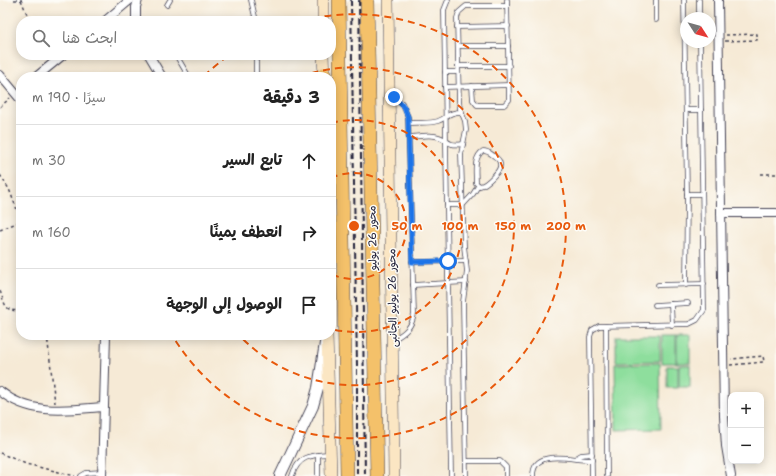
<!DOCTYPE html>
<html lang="ar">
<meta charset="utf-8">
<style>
body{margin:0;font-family:"Shantell Sans","Playpen Sans Arabic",sans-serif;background:#f2f2f2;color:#222;direction:rtl}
.controls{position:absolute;right:12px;bottom:12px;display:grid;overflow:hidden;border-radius:8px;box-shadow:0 2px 10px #0003}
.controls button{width:36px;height:36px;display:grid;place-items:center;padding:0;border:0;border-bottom:1px solid #e0e0e0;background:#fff;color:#222;font:20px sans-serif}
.compass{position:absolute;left:680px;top:12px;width:36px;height:36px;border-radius:50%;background:#fff;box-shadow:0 2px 10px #0003;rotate:126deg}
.stop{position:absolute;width:12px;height:12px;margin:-9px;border:3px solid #1a73e8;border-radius:50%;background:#fff}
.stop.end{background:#1a73e8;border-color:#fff;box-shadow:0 1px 4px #0008}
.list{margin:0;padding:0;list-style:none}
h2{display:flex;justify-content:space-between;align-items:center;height:52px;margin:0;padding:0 16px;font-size:17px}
h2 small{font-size:13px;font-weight:400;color:#767676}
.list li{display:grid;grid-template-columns:26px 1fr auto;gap:12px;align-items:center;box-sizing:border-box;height:72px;padding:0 16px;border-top:1px solid #e0e0e0}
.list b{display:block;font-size:15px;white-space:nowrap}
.list em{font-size:13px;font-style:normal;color:#767676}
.icon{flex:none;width:22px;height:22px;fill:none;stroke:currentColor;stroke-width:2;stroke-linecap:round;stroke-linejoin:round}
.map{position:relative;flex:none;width:776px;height:476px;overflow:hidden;direction:ltr}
.search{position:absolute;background:#fff;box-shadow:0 2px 10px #0003;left:16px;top:16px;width:320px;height:44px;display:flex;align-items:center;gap:10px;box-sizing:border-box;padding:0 14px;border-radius:16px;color:#767676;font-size:15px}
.panel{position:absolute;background:#fff;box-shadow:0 2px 10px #0003;left:16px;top:72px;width:320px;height:268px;border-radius:16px;direction:rtl}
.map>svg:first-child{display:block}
</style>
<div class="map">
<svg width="776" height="476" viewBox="0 0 776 476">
<rect width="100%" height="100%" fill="#fdfcf7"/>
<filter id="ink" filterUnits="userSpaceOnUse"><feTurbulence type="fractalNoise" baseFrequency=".025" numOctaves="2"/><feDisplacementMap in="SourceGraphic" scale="8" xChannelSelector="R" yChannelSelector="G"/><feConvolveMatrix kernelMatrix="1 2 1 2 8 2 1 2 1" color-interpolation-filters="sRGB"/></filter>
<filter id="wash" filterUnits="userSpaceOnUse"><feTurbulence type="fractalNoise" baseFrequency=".012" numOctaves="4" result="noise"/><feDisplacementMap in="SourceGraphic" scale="16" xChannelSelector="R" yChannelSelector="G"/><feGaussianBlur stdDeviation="0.9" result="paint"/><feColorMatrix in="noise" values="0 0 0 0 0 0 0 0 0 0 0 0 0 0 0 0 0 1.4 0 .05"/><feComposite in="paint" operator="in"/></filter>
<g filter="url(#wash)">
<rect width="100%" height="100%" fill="#f6ead6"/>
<g fill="#8ede9d" stroke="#58806c">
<rect x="662" y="335" width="14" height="28"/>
<rect x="677" y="335" width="13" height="28"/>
<polygon points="616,336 660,336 660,361 616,362"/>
<polygon points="660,363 661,429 616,430 615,364"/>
<rect x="679" y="365" width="11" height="22"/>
<rect x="667" y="366" width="11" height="22"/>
</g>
</g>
<g filter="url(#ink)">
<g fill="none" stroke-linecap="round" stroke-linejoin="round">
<g stroke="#424052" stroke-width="5.5">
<g id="service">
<polyline points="251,0 256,21"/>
<polyline points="448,0 444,10 451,476"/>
<polyline points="684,0 687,194 686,285"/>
<polyline points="699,0 699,18"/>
<polyline points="167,5 170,0"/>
<polyline points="656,20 656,0"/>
<polyline points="457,27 508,26"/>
<polyline points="458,46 508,46"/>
<polyline points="176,55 189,77"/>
<polyline points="458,66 509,66"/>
<polyline points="445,72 458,72"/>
<polyline points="256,77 256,55"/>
<polyline points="472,86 473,100 477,105 504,105 509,100 507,0"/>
<polyline points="445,87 509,85"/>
<path d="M 391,95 L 402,103 L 408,117 L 414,314 C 412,327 405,333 394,339"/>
<polyline points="686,110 701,110"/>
<path d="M 409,123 C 418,122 429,124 438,121 C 449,117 447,112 462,112"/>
<path d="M 409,137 C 417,137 427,134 435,136 C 449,138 445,147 463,144"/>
<path d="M 483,151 C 488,151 490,153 494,156 C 497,158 500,160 500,164 C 502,170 486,185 480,186 L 476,183 C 476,173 473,157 483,151 Z"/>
<polyline points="687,194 702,194"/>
<polyline points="447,205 463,205 473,194 478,186"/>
<polyline points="412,262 466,261"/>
<polyline points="413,285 466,282"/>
<polyline points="658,285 704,284"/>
<polyline points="671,304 672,325"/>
<polyline points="655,305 688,303"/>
<polyline points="606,326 607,476"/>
<polyline points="318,455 318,476"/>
<polyline points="576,458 581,455 592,454"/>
<polyline points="466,461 500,461 506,467 506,476"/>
<polyline points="81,476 86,473 102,472"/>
<path d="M 292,476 C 298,456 311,455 329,454"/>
<polyline points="466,476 463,302 467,271 464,246 461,154 466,130 465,121 460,109 459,101 457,18 459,12 466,6 507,6"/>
<path d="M 533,476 C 533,447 574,461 592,460"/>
<polyline points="592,476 590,337 592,330 599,326 689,324 697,320 704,310 700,42"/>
</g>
</g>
<g stroke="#424052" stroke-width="10">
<g id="minor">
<polyline points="718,0 724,416 726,446 731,476"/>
<polyline points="105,21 130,0"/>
<polyline points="136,21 136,7 138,0"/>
<polyline points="149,55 162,77"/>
<polyline points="0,75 21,100"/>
<polyline points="36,77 63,55"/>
<polyline points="721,213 776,213"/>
<path d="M 0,391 C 30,416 68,410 103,407"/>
<polyline points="102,476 106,335"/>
</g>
</g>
<g stroke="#424052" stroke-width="12">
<polyline id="tertiary" points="280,476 313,406 318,388 325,343"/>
</g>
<g stroke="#424052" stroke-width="12">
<g id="secondary">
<polyline points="323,0 323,21"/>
<polyline points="388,0 394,476"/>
<polyline points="323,55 324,77"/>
<polyline points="327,335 331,476"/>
</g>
</g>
<g stroke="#424052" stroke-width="14">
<g id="trunk">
<polyline points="339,0 347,476"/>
<polyline points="367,0 377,476"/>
<polyline points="324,74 325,77"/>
</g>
</g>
<g stroke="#424052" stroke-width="1.5" stroke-dasharray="3 3" stroke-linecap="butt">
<polyline points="14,0 22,0"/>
<polyline points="21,0 30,21"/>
<polyline points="725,41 757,40 757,34 726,35"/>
<polyline points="0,107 10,98"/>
<polyline points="761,174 776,174"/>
<polyline points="0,175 9,189 21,220"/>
<polyline points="0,230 21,221"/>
<path d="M 0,291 C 5,304 5,313 21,310"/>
<polyline points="47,335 55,403"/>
<polyline points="730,365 764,362 763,356 731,359"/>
<polyline points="0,453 26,464 75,476"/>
</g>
<use href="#service" stroke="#fff" stroke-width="4"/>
<use href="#minor" stroke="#fff" stroke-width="8"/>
<use href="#tertiary" stroke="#fff" stroke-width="10"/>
<use href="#secondary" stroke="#fbe6c3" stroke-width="11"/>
<use href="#trunk" stroke="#f4c16a" stroke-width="13"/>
<g stroke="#22223b" stroke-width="2" stroke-dasharray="6 3" stroke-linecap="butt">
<polyline points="351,0 357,366 357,476"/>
<polyline points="359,0 365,476"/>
</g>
</g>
</g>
<g fill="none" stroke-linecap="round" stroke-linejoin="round" filter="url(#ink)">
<polyline stroke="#1a73e8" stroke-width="5" points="394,97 404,107 408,117 412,262 448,261"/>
</g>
<g fill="none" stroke="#e8590c" stroke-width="2" stroke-dasharray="7 5">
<path d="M331 178A53 53 0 1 1 331 274"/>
<path d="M331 123A106 106 0 1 1 331 329"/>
<path d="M300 77A159 159 0 1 1 239 335"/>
<path d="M204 76A212 212 0 0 1 228 56M301 21A212 212 0 1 1 172 335"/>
</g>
<g text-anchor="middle" stroke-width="3" stroke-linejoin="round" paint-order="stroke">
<g font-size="11" fill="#22223b" stroke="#fdfcf7">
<text transform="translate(372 238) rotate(-91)" y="4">محور 26 يوليو</text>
<text transform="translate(392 298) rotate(-91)" y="4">محور 26 يوليو الجانبى</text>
</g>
</g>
<circle cx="354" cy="226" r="6" fill="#e8590c" stroke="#fdfcf7" stroke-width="2"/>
<g font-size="12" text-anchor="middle" font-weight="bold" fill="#e8590c" stroke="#fdfcf7" stroke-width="3" stroke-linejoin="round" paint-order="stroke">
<text x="407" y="230">50 m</text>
<text x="460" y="230">100 m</text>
<text x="513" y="230">150 m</text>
<text x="566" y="230">200 m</text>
</g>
</svg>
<div class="controls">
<button>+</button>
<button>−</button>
</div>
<svg class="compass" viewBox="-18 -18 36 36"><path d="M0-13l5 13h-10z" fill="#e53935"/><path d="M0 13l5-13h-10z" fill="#767676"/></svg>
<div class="stop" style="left:448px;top:261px"></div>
<div class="stop end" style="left:394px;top:97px"></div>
<div class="search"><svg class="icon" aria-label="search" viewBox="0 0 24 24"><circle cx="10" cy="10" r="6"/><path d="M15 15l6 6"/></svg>ابحث هنا</div>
<section class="panel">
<h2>3 دقيقة<small>سيرًا · 190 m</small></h2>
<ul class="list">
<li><svg class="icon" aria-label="ahead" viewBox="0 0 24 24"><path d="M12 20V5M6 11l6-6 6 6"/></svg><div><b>تابع السير</b></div><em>30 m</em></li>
<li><svg class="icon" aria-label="right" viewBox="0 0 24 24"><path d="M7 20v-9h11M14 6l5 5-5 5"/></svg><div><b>انعطف يمينًا</b></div><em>160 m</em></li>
<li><svg class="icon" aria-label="arrive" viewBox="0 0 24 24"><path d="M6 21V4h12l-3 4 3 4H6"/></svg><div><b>الوصول إلى الوجهة</b></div></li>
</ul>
</section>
</div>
